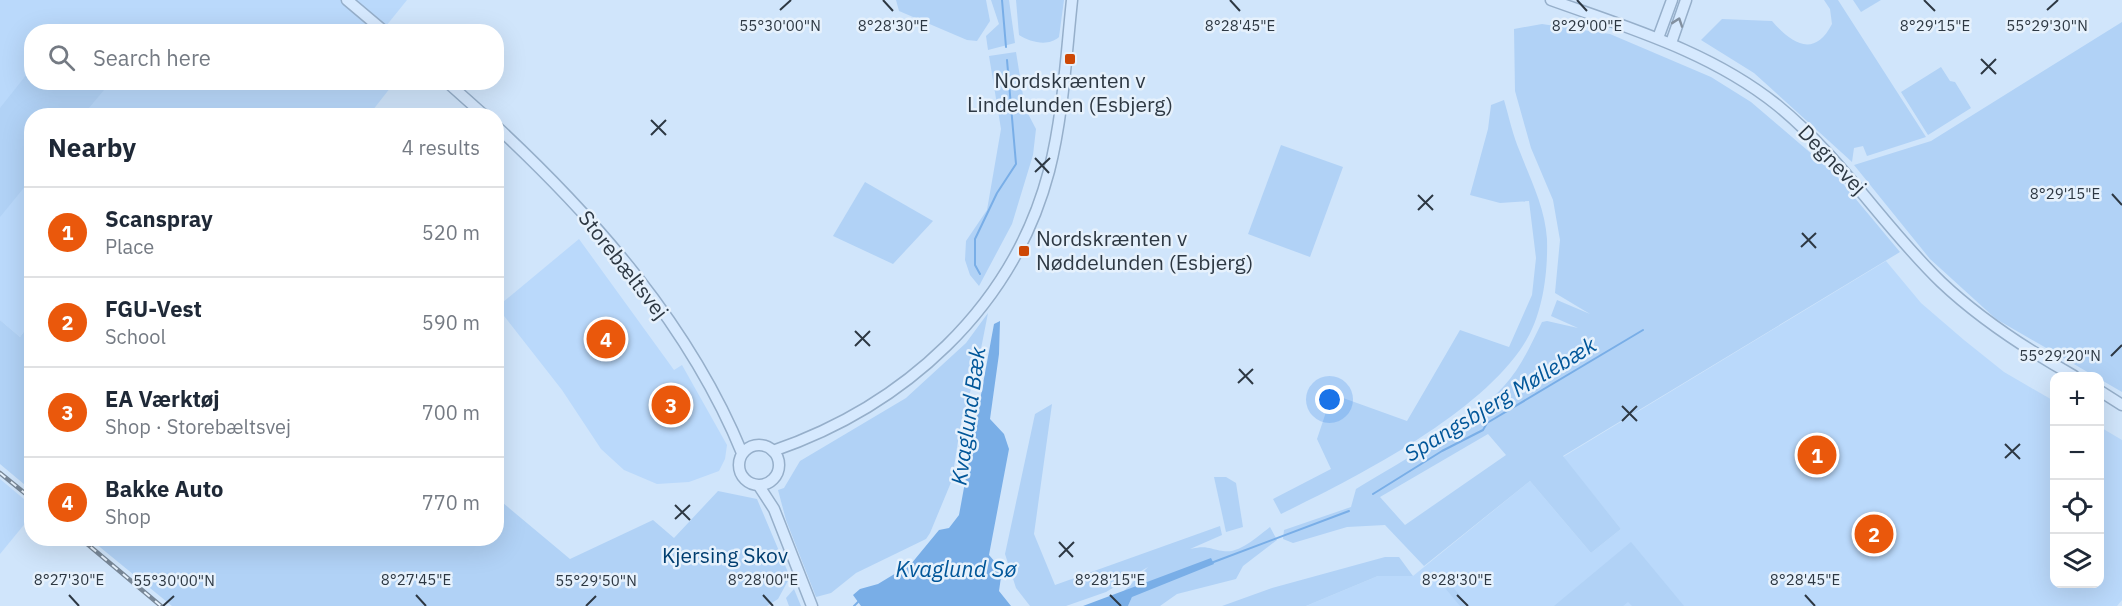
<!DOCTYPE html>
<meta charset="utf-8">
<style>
body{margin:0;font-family:"IBM Plex Sans",sans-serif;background:#f2f2f3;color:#1f2937}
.controls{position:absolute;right:18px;bottom:18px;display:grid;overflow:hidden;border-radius:12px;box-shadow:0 6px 24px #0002}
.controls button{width:54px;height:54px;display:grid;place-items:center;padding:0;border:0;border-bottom:2px solid #e0e1e3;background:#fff;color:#1f2937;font:30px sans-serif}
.you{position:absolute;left:1330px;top:400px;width:21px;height:21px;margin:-15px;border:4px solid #fff;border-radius:50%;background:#1a73e8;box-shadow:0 0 0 9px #1a73e833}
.badge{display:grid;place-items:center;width:39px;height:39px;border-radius:50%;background:#ea580c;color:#fff;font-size:20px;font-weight:700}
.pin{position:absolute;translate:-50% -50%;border:3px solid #fff;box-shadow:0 2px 6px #0006}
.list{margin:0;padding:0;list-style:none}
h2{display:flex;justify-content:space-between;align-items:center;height:78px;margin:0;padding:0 24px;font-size:26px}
h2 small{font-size:20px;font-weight:400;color:#747a83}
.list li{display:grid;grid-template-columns:39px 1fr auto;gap:18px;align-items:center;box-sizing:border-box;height:90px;padding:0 24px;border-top:2px solid #e0e1e3}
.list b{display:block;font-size:22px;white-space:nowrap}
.list p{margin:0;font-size:20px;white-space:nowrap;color:#747a83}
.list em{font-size:20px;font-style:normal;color:#747a83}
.icon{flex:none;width:33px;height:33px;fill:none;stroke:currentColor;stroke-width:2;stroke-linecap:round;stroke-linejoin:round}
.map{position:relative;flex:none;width:2122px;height:606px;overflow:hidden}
.search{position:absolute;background:#fff;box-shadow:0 6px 24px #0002;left:24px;top:24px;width:480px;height:66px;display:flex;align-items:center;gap:15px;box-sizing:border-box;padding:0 21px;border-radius:24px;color:#747a83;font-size:22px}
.panel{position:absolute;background:#fff;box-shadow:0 6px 24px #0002;left:24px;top:108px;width:480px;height:438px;border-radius:24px}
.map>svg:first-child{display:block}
</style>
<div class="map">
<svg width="2122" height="606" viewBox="0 0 2122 606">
<rect width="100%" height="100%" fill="#d0e5fb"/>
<g fill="#bad9fb">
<polygon points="0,0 407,0 382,31 32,32 32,82 394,83 369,115 32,116 31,322 20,337 0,320"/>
<polygon points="579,239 674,370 682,365 727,445 725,459 719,471 689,482 657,484 624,470 601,449 562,390 497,307"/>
<polygon points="1886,261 1921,303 1964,340 2004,372 2054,401 2054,584 2100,584 2100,427 2122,440 2122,600 2117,606 1306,606 1378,576 1413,576 1530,481 1591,553 1621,529 1563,457"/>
<polygon points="0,479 31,505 32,515 0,554"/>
</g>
<g fill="#b1d2f6" fill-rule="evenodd">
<polygon points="896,0 986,0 990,21 977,41 967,40 899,11"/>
<polygon points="991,0 1009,0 1015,43 988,50 986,36 999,24"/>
<path d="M 1016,0 L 1064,0 L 1059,37 C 1048,47 1030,42 1019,35 Z"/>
<path d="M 1824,0 L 1838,0 L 1926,137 L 1867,156 L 1863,146 L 1854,148 L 1852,162 L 1754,73 L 1701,40 L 1722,19 L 1772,21 C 1791,43 1814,59 1832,24 L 1830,9 Z"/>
<polygon points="1853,0 1881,0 1861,12"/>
<polygon points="2122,22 2122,392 1996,319 1930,259 1854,165 1931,141"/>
<path d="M 1542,24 L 1610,34 L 1711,77 L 1751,102 L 1834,173 L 1900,252 L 1563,456 L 1621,529 L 1591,553 L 1530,481 L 1424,566 L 1385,525 L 1347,527 L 1293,543 L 1283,539 L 1284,530 L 1351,507 L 1356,489 C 1406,458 1464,429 1504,386 C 1521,368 1531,344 1542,322 L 1547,321 L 1578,328 L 1551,316 L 1557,300 L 1590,314 L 1555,293 L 1560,240 L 1553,200 L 1531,148 L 1515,91 L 1514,29 ZM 1488,434 L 1506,455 L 1405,525 L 1380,497 Z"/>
<polygon points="1016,52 1025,108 1036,129 1033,155 1012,224 979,286 970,275 965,260 966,241 987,210 1001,129 989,56"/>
<polygon points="1941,67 1950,81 1955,82 1971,108 1928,135 1901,92"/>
<polygon points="31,69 32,82 95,83 104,90 83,115 32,116 31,179 0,217 0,108"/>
<path d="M 1504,100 C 1509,117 1513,136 1520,152 C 1531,181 1545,207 1547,239 C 1548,272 1543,315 1524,344 C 1479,415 1355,478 1281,514 L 1273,499 L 1331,469 L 1317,439 L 1332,394 L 1407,421 L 1460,330 L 1509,347 L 1532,295 L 1536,258 L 1529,201 L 1500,203 L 1470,195 L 1488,129 L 1491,105 Z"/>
<polygon points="1281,145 1343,167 1310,257 1248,234"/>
<polygon points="865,182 933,221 893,264 833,236"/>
<polygon points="988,313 978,364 960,428 952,480 930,533 926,539 856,573 831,593 816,597 786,520 778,490 784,488 800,461 906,398 966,343"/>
<polygon points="0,320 20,337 31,322 31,490 0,464"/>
<path d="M 1052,404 L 1034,534 L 1055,585 L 1220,526 L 1222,535 L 1190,549 C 1208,545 1208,549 1223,551 C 1240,554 1258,536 1270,527 L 1277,540 L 1243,566 L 1236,579 L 1177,594 L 1160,606 L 1128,606 L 1132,597 L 1124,591 L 1148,567 L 1106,592 L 1066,606 L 1030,606 L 1016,588 L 1005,554 L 1035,414 Z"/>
<polygon points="1226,477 1236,483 1243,527 1226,532 1214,477"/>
<polygon points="718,491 757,499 790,577 778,599 767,606 172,606 90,539 496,538 497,498 570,559 653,520 674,538"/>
<polygon points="1631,542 1684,606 1632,606 1628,602 1623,606 1554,606"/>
<polygon points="1385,557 1399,557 1413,576 1378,576 1306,606 1222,606 1272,588"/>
<polygon points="1441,572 1468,606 1460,606 1436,577"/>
<polygon points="794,589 801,606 789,606 786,598"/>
</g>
<g fill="#79aee7">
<polygon points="1000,321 999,354 990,419 1004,434 1009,449 989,555 1002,570 999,591 1011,606 861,606 853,595 860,589 878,584 911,564 939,530 949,528 959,515 994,324"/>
<polygon points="1211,558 1214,564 1132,597 1128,606 1083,606"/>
</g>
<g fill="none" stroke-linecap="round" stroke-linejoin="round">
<g stroke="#79aee7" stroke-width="2">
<polyline points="1002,0 1006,47"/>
<polyline points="980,274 975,265 975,239 997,193 1016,164 1007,60"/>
<polyline points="1373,494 1442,451 1483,430 1487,423 1643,330"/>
<polyline points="1211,563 1349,511"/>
<polyline points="854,606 859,601"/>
</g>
<g stroke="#96afca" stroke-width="13">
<g id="secondary">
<polyline points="347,0 385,32"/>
<path d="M 1551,0 C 1629,28 1711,52 1777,105 C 1842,158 1882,225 1941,282 C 1981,320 2026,349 2074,376"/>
<polyline points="1658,38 1672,0"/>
<polyline points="1671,43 1686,0"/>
<polyline points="447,82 485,116"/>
<path d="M 496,126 C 596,219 690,326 742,453"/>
<polyline points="2100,391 2122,405"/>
<circle cx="759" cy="465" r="20"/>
<path d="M 773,451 C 904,406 1013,308 1049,171 C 1063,116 1066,57 1072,0"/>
<polyline points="759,486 774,509 812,606"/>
</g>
</g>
<use href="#secondary" stroke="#d6e9fe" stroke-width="10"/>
<g stroke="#788797" stroke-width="4.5">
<g id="rail">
<polyline points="0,473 32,499"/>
<polyline points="80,538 161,606"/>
</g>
</g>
<use href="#rail" stroke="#e6f1fc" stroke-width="2" stroke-dasharray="7" stroke-linecap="butt"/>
</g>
<defs><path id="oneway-chevron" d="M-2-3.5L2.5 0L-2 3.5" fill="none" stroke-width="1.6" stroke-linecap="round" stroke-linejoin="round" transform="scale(1.5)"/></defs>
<use stroke="#8290a0" href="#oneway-chevron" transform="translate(1678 22) rotate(-71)"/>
<path fill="none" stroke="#2d3843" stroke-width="2" d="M 883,0 L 893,11M 1230,0 L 1240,11M 1577,0 L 1587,11M 1924,0 L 1935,11M 780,10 L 791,0M 2047,10 L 2058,0M 1981,59 L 1996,74M 1981,74 L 1996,59M 651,120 L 666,135M 651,135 L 666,120M 1035,158 L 1049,173M 1035,172 L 1050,158M 2112,194 L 2122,205M 1418,195 L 1433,210M 1418,210 L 1433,195M 1802,233 L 1816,248M 1801,247 L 1816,233M 855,331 L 870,346M 855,346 L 870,331M 2111,356 L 2122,345M 1239,369 L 1253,384M 1238,383 L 1253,369M 1622,406 L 1637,421M 1622,421 L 1637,406M 2005,444 L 2020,459M 2005,458 L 2020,444M 675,505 L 690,520M 675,519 L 690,505M 1059,542 L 1073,557M 1059,557 L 1074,542M 69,595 L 79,606M 416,595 L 426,606M 763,595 L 773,606M 1110,595 L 1121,606M 1457,595 L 1468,606M 1805,595 L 1815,606M 163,606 L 174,596M 586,606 L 596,596"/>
<g fill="#cd4806" stroke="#e6f1fc" stroke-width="2">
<rect x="1064" y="53" width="12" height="12" rx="3"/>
<rect x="1018" y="245" width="12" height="12" rx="3"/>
</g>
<g text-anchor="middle" stroke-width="5" stroke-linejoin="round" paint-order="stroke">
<g font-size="21" fill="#2d3843" stroke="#e6f1fc">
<text x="1070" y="88">Nordskrænten v<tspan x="1070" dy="24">Lindelunden (Esbjerg)</tspan></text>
<text x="1036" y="246" text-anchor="start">Nordskrænten v<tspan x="1036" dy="24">Nøddelunden (Esbjerg)</tspan></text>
</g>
<g font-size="21" fill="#2d3843" stroke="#e6f1fc">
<text transform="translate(1832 160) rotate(46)" y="7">Degnevej</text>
<text transform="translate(623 265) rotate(52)" y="7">Storebæltsvej</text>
</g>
<g font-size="21" fill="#003e70" stroke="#e6f1fc">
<text x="725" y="563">Kjersing Skov</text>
</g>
<g font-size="22" font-style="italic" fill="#005699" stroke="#e6f1fc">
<text transform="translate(1500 399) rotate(-31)" y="8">Spangsbjerg Møllebæk</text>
<text transform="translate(968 416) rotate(-82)" y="8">Kvaglund Bæk</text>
<text x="956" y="577">Kvaglund Sø</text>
</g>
</g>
<g font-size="15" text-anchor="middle" fill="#2d3843" stroke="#e6f1fc" stroke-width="5" stroke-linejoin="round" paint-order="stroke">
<text x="780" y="31">55°30'00"N</text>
<text x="2047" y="31">55°29'30"N</text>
<text x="893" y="31">8°28'30"E</text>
<text x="1240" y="31">8°28'45"E</text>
<text x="1587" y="31">8°29'00"E</text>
<text x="1935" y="31">8°29'15"E</text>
<text x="2065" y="199">8°29'15"E</text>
<text x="2060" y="361">55°29'20"N</text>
<text x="69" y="585">8°27'30"E</text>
<text x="416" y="585">8°27'45"E</text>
<text x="763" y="585">8°28'00"E</text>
<text x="1110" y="585">8°28'15"E</text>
<text x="1457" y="585">8°28'30"E</text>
<text x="1805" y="585">8°28'45"E</text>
<text x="174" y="586">55°30'00"N</text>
<text x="596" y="586">55°29'50"N</text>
</g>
</svg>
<div class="controls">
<button>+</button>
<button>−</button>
<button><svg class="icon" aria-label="locate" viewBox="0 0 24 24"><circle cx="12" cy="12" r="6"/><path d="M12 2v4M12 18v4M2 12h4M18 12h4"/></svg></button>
<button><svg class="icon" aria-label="layers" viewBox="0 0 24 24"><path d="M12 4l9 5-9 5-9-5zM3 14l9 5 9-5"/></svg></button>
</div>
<div class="you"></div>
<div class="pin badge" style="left:1817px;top:455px">1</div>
<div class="pin badge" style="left:1874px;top:534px">2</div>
<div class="pin badge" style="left:671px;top:405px">3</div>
<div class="pin badge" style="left:606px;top:339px">4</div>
<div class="search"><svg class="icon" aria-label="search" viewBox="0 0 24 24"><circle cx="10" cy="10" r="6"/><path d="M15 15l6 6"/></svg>Search here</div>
<section class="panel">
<h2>Nearby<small>4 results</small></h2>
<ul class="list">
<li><span class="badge">1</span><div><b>Scanspray</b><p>Place</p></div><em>520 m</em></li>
<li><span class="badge">2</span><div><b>FGU-Vest</b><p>School</p></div><em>590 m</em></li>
<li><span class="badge">3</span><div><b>EA Værktøj</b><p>Shop · Storebæltsvej</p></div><em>700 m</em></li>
<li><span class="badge">4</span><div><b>Bakke Auto</b><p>Shop</p></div><em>770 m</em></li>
</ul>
</section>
</div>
